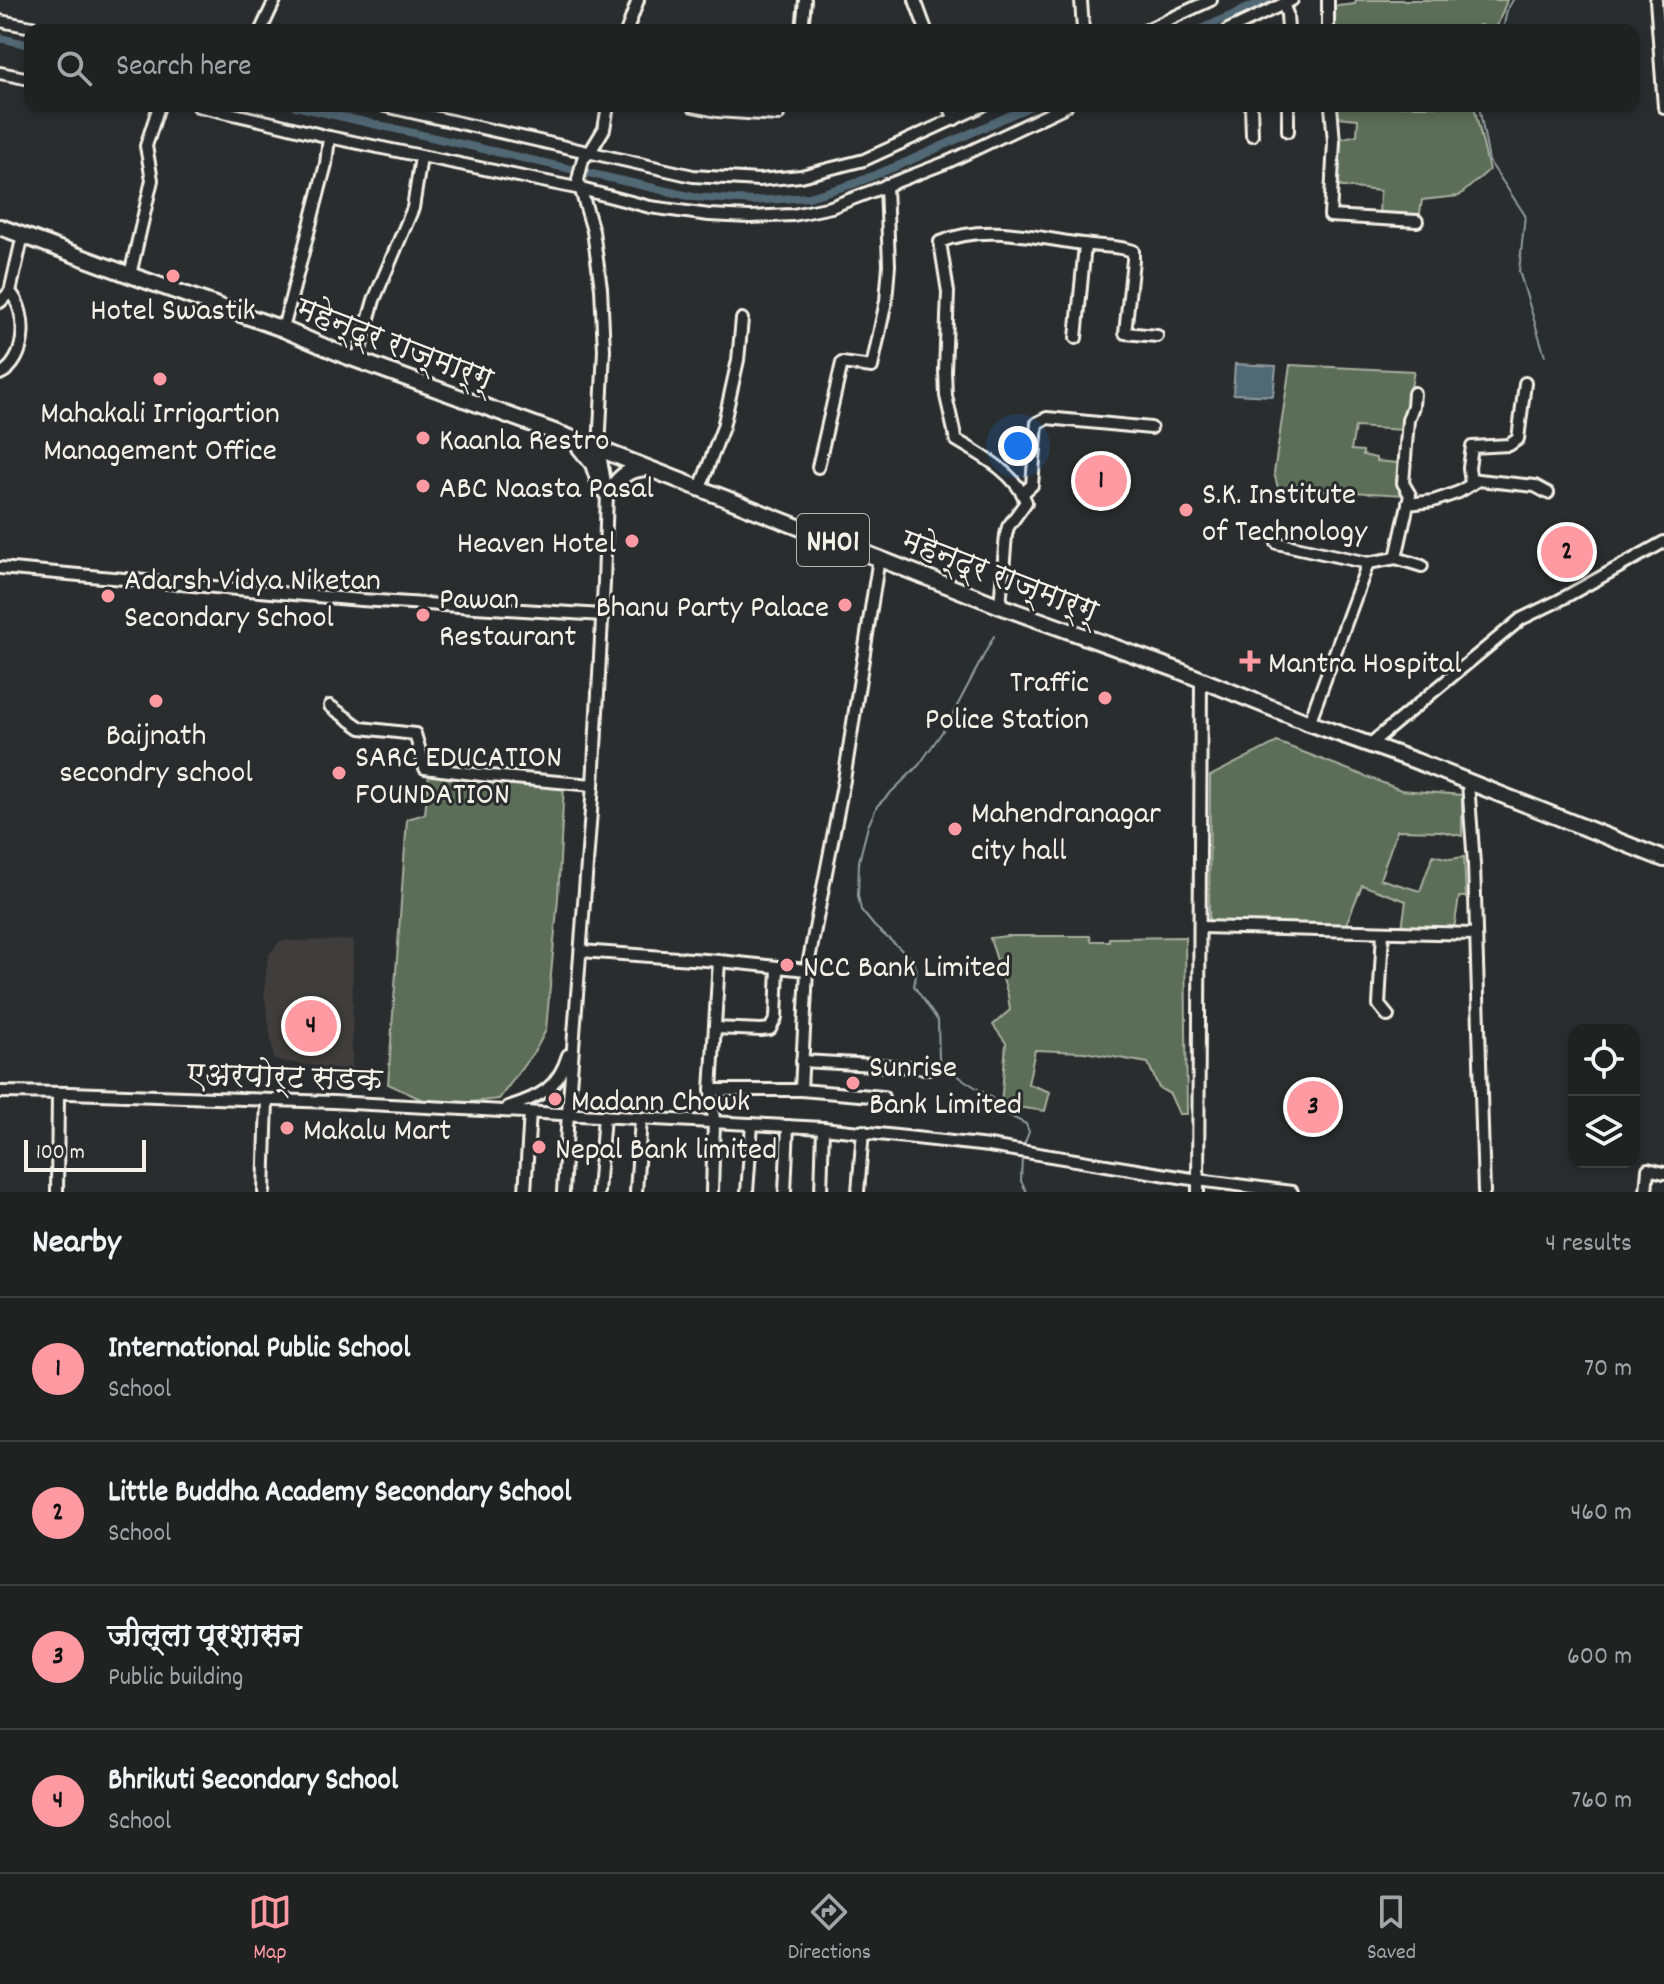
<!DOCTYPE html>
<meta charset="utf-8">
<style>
body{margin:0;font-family:Dekko,"Playpen Sans Deva",sans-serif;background:#282a2a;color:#f1f3f6}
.controls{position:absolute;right:24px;bottom:24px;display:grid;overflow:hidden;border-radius:16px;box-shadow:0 4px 12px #0003}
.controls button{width:72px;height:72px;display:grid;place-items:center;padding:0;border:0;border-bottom:2px solid #3d3f40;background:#202222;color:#f1f3f6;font:40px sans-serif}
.scale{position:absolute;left:24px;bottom:20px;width:122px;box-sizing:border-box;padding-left:8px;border:4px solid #f4f1e8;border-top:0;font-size:22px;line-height:28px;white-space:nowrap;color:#f4f1e8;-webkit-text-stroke:6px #2a2d2e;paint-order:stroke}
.you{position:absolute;left:1018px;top:446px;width:28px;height:28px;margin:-20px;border:6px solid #fff;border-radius:50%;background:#1a73e8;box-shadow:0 0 0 12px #1a73e833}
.badge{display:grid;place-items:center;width:52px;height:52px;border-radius:50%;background:#ff9aa2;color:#111;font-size:26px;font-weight:700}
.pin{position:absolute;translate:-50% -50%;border:4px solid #fff;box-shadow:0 2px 8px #0006}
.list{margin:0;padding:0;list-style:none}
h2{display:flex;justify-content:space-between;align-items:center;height:104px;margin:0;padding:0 32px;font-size:34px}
h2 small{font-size:26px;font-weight:400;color:#a2a4a5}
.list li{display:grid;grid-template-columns:52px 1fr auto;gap:24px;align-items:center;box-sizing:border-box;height:144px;padding:0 32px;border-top:2px solid #3d3f40}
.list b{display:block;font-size:30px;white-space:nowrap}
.list p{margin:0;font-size:26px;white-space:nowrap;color:#a2a4a5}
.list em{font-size:26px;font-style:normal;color:#a2a4a5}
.icon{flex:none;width:44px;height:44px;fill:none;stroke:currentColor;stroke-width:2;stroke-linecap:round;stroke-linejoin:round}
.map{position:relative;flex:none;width:1664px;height:1192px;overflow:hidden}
.search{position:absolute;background:#202222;box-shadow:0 4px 12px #0003;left:24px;right:24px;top:24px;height:88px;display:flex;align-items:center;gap:20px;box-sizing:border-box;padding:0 28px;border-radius:16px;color:#a2a4a5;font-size:30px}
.sheet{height:680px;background:#202222}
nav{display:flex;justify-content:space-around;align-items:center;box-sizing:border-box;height:112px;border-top:2px solid #3d3f40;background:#202222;font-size:22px;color:#a2a4a5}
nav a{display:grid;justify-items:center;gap:4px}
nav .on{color:#ff9aa2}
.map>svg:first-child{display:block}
</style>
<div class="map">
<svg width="1664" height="1192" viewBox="0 0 1664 1192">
<rect width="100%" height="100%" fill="#2a2d2e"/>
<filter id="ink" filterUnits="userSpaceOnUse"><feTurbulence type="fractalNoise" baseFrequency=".0125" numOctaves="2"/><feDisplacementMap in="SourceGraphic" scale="16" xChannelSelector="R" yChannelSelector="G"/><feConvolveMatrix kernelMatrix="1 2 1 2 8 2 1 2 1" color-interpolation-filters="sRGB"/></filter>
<g filter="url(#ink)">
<polygon fill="#403d3c" points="353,940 352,1071 274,1060 264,991 268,956 280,941"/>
<g fill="#5b6e58" stroke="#a8b0a0" stroke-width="2">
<polygon points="1356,0 1507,0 1496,29 1479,25 1477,30 1331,30 1330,7 1355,4"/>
<polygon points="1336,106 1474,106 1489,170 1459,196 1422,200 1419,219 1379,216 1380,191 1335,186 1339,139 1357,135 1358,119 1336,117"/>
<polygon points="1290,365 1414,371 1403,430 1355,427 1351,450 1363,451 1363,455 1376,458 1376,461 1398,463 1405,495 1278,488 1274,473"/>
<polygon points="1277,742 1401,790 1462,795 1462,836 1440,831 1397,830 1380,879 1420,891 1433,855 1450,859 1464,857 1466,897 1459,897 1454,929 1402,928 1406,901 1362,885 1345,927 1209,921 1210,776"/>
<polygon points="429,773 564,785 558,898 546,1030 536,1049 499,1099 442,1105 429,1103 388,1084 407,819 425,814"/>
<polygon points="1007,936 1090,936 1091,941 1109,941 1109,938 1185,937 1187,1114 1179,1114 1170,1094 1159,1088 1148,1063 1084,1052 1035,1050 1028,1084 1050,1092 1045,1111 1001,1105 1006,1043 993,1025 1010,1010 1008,995 990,938"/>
</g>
<polygon fill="#516775" stroke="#929ea3" stroke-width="2" points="1235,364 1276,366 1273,396 1233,394"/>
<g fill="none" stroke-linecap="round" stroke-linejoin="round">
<g stroke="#929ea3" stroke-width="2">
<polyline points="1503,30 1507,10 1513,0"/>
<polyline points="1479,106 1489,161 1525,215 1519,271 1545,356"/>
<polyline points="994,636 947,725 919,765 877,806 868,826 859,861 858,896 861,910 875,927 912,959 917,970 914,986 938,1021 939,1059 944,1067 992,1098 1004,1113 1026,1124 1029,1132 1024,1145"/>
<polyline points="1022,1157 1021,1181 1027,1192"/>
</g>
<g stroke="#516775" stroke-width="8">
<polyline points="1199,30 1266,0"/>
<polyline points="0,38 30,45"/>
<polyline points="295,106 693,197 753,201 809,197 853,184 902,164 1031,106"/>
</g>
<g stroke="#f4f1e8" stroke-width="16">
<g id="minor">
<polyline points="915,0 926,30"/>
<polyline points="1081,0 1083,30"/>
<polyline points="1328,0 1328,30"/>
<polyline points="1656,0 1664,107"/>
<polyline points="1283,4 1287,14 1288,30"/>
<polyline points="0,21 48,30"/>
<polyline points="261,30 275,0"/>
<polyline points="627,30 638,0"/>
<polyline points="802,30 805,0"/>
<polyline points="1146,30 1211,0"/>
<polyline points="1228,30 1292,0"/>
<polyline points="0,73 30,79"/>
<polyline points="198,106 273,123 329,137 581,189 650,207 709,215 750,217 793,215 831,207 950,161 1066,106"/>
<polyline points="385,106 693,176 759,180 801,176 864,160 982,106"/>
<polyline points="693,106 717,111 778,115"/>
<polyline points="949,106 955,119"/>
<polyline points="1251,106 1252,135"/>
<polyline points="1288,106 1288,131"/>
<polyline points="1331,106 1334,142 1330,216 1417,221"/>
<polyline points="130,275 152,180 146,146 159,106"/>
<polyline points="0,302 10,292 23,235"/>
<polyline points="283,329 326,164 329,137"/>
<polyline points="1076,338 1085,245"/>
<polyline points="357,360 374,300 413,208 421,157"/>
<path d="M 0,374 C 27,362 29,312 10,292"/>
<polyline points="818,467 842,363 872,367 886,301 889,265 886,185"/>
<polyline points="1471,483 1469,468 1472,447 1509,445 1518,439 1525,383"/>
<polyline points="700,488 723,427 738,360 742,319"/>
<polyline points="1023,493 1032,485 1037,423 1047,418 1151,428"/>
<polyline points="1408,504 1410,495 1403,483 1408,420 1413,406 1414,393"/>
<polyline points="1277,543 1368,563 1396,558 1422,566"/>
<polyline points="1396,558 1408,504 1433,501 1445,497 1459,492 1478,480 1535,486 1548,493"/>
<polyline points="0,568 361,600 603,615"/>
<path d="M 1000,606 L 1006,535 L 1008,527 L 1026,502 C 1016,473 981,455 956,440 L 946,396 L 945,371 L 948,292 L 940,242 C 985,223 1036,238 1083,244 C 1100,247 1116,245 1133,251 L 1133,260 L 1125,333 L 1157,336"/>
<polyline points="330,706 361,728 415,734 425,768 490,776 593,785"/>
<polyline points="1309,723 1368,563"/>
<polyline points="1369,745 1521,619 1558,601 1664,542"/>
<polyline points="1468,783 1474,864 1484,1192"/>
<polyline points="1200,927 1475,934"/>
<polyline points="1383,932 1379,1005 1388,1016"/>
<polyline points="581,951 719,961 807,970 844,780 879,558"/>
<polyline points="715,1028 761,1030 770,1029 776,1018 778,967"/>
<polyline points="802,1061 929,1068"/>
<polyline points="711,1090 801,1090 807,970"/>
<polyline points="801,1090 883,1097"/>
<polyline points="0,1092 69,1093 333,1102 823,1128 989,1146 1198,1180 1292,1192"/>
<path d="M 508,1107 C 540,1097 558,1088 568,1055"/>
<polyline points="57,1192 58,1094"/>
<polyline points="264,1192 267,1101"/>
<polyline points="525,1192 530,1112"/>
<polyline points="563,1192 568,1113 593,785 604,583 607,494 599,449 604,350 601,288 593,231 578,180 583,159 590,152 604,129 608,106"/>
<polyline points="598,1192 604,1116"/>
<polyline points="636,1192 641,1119"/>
<polyline points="712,1192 714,1121 711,1090 719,961"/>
<polyline points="747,1192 752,1124"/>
<polyline points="785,1192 788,1126"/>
<polyline points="821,1192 823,1128"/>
<polyline points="858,1192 863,1131"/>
<polyline points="1198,1192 1201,680"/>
<polyline points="1646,1192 1648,1169 1664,1173"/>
</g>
</g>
<g stroke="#f4f1e8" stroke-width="20">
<g id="highway">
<polyline points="0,227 130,275 283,329 346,356 571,438 1000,606 1175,669 1309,723 1416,761 1664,859"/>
<path d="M 576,443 L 593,464 L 598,479 L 607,494 C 620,478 624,470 646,468"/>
</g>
</g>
<use href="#minor" stroke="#2a2d2e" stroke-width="10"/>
<use href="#highway" stroke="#2a2d2e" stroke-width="14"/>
</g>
</g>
<g fill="#ff9aa2" stroke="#2a2d2e" stroke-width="3">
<circle cx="173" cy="276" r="8"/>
<circle cx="160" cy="379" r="8"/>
<circle cx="423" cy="438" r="8"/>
<circle cx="423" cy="486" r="8"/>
<circle cx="1186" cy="510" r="8"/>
<circle cx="632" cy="541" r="8"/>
<circle cx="108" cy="596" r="8"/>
<circle cx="845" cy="605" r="8"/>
<circle cx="423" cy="615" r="8"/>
<path d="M1246 649h8v8h8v8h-8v8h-8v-8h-8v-8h8z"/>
<circle cx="1105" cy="698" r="8"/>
<circle cx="156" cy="701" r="8"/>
<circle cx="339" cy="773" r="8"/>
<circle cx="955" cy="829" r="8"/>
<circle cx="787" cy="965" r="8"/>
<circle cx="853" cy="1083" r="8"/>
<circle cx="555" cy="1099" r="8"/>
<circle cx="287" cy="1128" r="8"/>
<circle cx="539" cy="1147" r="8"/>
</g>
<g text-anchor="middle" stroke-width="6" stroke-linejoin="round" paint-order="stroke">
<rect fill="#2a2d2e" stroke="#b7b6b0" stroke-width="2" x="797" y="514" width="72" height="52" rx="6"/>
<g font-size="30" font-weight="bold" fill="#f4f1e8">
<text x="833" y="550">NH01</text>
</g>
<g font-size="32" fill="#f4f1e8" stroke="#2a2d2e" text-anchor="start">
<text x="173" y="319" text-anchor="middle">Hotel Swastik</text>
<text x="160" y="422" text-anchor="middle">Mahakali Irrigartion<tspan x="160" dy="37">Management Office</tspan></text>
<text x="439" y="449">Kaanla Restro</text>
<text x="439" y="497">ABC Naasta Pasal</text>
<text x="1202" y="503">S.K. Institute<tspan x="1202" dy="37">of Technology</tspan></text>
<text x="616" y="552" text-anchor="end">Heaven Hotel</text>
<text x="124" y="589">Adarsh Vidya Niketan<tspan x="124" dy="37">Secondary School</tspan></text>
<text x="439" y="608">Pawan<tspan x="439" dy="37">Restaurant</tspan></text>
<text x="829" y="616" text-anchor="end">Bhanu Party Palace</text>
<text x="1268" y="672">Mantra Hospital</text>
<text x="1089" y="691" text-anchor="end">Traffic<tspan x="1089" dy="37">Police Station</tspan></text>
<text x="156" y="744" text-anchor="middle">Baijnath<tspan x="156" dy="37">secondry school</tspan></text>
<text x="355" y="766">SARC EDUCATION<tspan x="355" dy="37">FOUNDATION</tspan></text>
<text x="971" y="822">Mahendranagar<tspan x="971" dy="37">city hall</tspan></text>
<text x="803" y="976">NCC Bank Limited</text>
<text x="869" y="1076">Sunrise<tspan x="869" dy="37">Bank Limited</tspan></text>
<text x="571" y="1110">Madann Chowk</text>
<text x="303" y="1139">Makalu Mart</text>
<text x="555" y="1158">Nepal Bank limited</text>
</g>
<g font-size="32" fill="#f4f1e8" stroke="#2a2d2e">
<text transform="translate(395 342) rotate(21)" y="11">महेन्द्र राज्मार्ग्</text>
<text transform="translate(1000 574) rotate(21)" y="11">महेन्द्र राज्मार्ग्</text>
<text transform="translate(285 1075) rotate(2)" y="11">एअरपोर्ट सडक</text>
</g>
</g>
</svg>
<div class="controls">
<button><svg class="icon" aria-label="locate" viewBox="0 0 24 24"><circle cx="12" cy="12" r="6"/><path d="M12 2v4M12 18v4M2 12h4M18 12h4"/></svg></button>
<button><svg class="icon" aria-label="layers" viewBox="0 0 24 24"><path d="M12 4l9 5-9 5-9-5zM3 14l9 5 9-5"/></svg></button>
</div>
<div class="scale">100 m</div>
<div class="you"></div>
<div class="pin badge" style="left:1101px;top:481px">1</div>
<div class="pin badge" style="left:1567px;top:552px">2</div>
<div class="pin badge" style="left:1313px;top:1107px">3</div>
<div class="pin badge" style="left:311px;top:1026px">4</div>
<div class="search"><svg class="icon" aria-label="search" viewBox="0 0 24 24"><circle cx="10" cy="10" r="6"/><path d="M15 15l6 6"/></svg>Search here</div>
</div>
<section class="sheet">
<h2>Nearby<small>4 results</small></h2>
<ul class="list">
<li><span class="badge">1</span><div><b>International Public School</b><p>School</p></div><em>70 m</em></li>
<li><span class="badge">2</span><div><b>Little Buddha Academy Secondary School</b><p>School</p></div><em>460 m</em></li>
<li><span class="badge">3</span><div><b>जील्ला प्रशासन</b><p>Public building</p></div><em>600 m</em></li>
<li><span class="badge">4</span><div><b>Bhrikuti Secondary School</b><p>School</p></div><em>760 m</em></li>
</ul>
</section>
<nav>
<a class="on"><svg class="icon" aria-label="map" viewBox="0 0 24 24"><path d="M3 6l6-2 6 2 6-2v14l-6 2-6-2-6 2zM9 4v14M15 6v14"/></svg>Map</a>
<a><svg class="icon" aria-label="directions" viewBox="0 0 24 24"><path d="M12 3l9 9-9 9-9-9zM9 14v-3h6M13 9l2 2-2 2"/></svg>Directions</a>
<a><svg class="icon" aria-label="saved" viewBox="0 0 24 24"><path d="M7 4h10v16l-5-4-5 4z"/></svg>Saved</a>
</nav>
